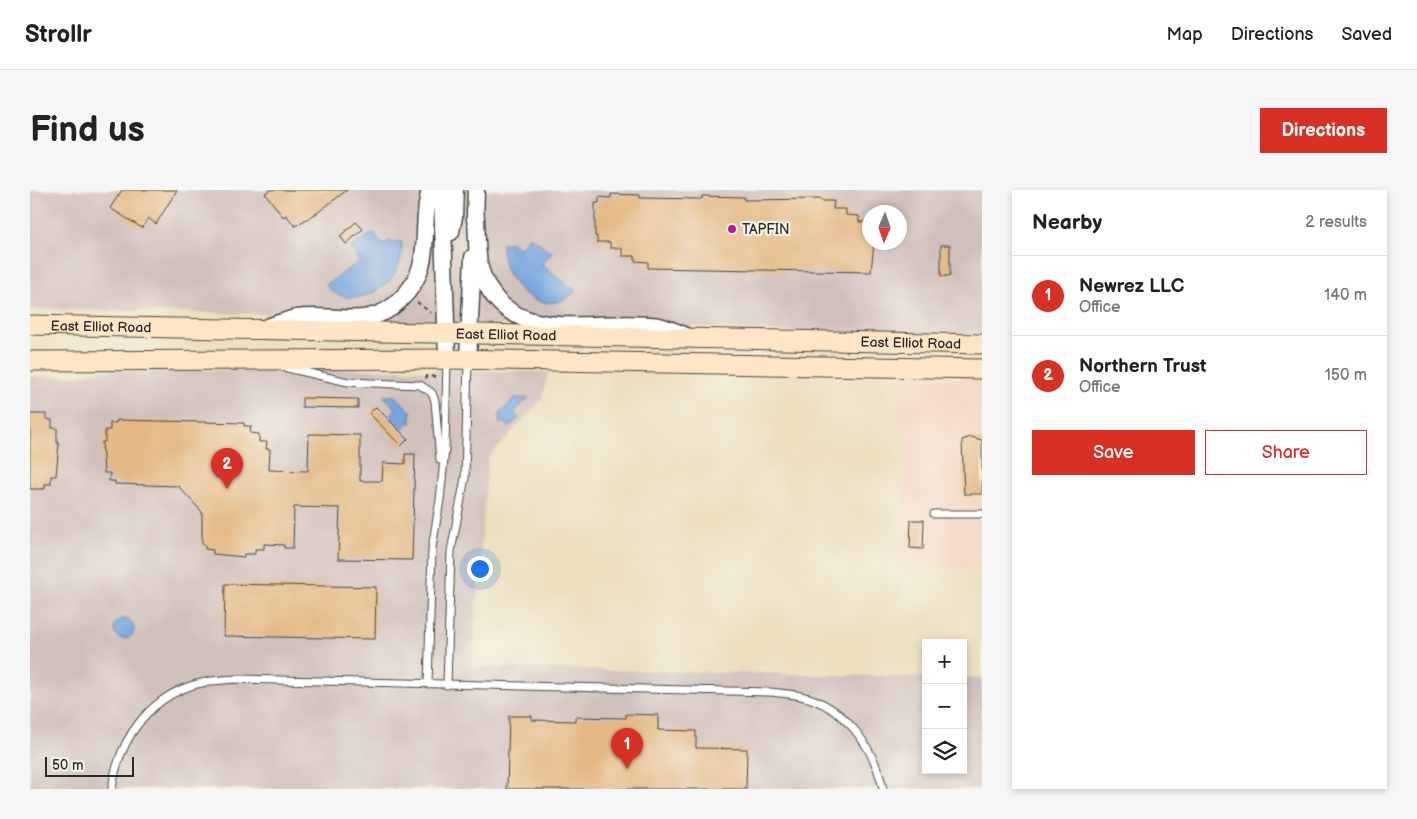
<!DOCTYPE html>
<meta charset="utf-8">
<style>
body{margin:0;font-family:"Balsamiq Sans",sans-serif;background:#f6f6f6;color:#222}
.controls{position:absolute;right:15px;bottom:15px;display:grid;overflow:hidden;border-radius:0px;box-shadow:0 2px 8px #0003}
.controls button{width:45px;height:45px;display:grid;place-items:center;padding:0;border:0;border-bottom:1px solid #e0e0e0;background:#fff;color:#222;font:25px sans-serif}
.compass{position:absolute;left:832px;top:15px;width:45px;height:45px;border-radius:50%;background:#fff;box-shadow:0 2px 8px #0003;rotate:182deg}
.scale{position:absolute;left:15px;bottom:12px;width:89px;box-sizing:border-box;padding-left:5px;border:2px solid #2b2b2b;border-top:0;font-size:14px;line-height:18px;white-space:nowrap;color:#2b2b2b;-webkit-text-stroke:4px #f7f3e8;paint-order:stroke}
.you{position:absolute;left:449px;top:378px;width:18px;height:18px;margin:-12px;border:4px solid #fff;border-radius:50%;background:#1a73e8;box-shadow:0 0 0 8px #1a73e833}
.badge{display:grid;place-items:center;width:32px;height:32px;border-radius:50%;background:#d93025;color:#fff;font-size:16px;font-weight:700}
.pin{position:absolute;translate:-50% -41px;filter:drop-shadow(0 1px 2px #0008)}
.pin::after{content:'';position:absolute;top:26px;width:18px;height:15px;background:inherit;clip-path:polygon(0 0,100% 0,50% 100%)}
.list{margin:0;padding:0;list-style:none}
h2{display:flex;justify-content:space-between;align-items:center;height:65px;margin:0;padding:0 20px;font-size:21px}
h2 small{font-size:16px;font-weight:400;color:#767676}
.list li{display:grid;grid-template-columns:32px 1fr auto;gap:15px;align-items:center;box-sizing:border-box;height:80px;padding:0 20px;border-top:1px solid #e0e0e0}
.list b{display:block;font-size:19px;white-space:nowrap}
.list p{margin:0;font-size:16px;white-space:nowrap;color:#767676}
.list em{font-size:16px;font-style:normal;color:#767676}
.actions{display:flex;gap:10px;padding:15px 20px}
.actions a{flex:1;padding:11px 0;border:1px solid #d93025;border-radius:0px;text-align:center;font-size:18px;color:#d93025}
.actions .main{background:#d93025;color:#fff}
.icon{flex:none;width:28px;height:28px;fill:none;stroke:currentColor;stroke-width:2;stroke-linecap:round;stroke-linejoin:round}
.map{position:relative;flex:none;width:952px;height:599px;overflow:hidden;border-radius:0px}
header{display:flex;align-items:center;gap:30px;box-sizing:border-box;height:70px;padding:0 25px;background:#fff;border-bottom:1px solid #e0e0e0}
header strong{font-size:24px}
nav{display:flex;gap:28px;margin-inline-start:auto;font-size:18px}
.intro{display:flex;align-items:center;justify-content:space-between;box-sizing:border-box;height:120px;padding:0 30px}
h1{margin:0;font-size:35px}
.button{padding:12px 22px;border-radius:0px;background:#d93025;color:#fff;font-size:18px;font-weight:700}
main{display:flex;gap:30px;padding:0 30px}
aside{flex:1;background:#fff;border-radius:0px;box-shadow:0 2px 8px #0003}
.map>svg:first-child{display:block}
</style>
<header>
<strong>Strollr</strong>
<nav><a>Map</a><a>Directions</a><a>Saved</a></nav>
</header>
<div class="intro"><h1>Find us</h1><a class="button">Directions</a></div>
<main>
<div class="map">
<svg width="952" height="599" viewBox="0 0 952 599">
<rect width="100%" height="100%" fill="#f7f3e8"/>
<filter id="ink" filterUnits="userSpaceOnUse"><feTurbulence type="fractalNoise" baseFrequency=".02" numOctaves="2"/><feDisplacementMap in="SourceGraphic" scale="10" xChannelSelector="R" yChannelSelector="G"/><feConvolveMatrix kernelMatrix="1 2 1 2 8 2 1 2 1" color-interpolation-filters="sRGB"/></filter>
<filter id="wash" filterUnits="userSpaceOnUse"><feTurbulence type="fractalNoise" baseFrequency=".0096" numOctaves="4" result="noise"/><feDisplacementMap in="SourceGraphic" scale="20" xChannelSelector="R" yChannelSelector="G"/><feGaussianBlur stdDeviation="1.12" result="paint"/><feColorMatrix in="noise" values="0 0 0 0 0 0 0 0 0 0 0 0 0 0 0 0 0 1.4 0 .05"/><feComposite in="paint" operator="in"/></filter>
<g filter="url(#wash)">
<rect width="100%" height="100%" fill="#ebdfbe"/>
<polygon fill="#f4d3c0" points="892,188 952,189 952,379 872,378 876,249 865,220 866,193"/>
<g fill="#d0c0bc" fill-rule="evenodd">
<path d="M 0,0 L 952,0 L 952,145 L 721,141 L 631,133 L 522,130 L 487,135 L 356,133 L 320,126 L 0,119 ZM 839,22 L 869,22 L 869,52 L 839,52 Z"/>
<polygon points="296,179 518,182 512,209 458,268 442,477 896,487 896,580 933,580 933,487 952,488 952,599 0,599 0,187 33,187 73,181"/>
</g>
<g fill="#74a5df" stroke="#506885">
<path d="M 344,42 L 353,55 L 360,51 L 372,52 C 372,59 372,68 369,75 C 359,103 316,121 296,95 L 330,71 L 321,58 Z"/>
<path d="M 499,46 L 522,62 L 512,75 L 546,101 C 511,133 470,93 472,53 L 483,53 L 490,59 Z"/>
<polygon points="353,206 366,206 381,221 381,234 379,232 373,239 360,226 366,219"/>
<polygon points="485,208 499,208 484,222 489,228 479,237 473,232 470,235 470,223"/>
<circle cx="94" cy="439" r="10"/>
</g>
<g id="blocks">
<g fill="#e4b985">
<polygon points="92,0 147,0 126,34 118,28 112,38 80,18"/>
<polygon points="240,0 317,0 287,23 265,36 256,25 253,27 235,3"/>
<polygon points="581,4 610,5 610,8 672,9 672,6 714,7 714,10 791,9 791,11 804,11 803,19 816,19 816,25 829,26 829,32 840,32 840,52 844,52 841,82 618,78 618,72 605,71 605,66 592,66 592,58 580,58 580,52 567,52 567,46 565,46 565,13 569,13 569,7 581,8"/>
<polygon points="326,32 333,39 316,54 310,46"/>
<rect x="911" y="55" width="9" height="31"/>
<polygon points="272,208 328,209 328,218 272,217"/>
<polygon points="346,217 378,249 371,256 339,223"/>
<polygon points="0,224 16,224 16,229 22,230 22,238 27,238 27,253 29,253 26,286 21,286 21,294 15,294 15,299 0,299"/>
<polygon points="87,230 214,233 214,236 221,236 220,243 229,244 229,252 237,252 236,259 240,259 239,280 278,281 279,244 330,245 330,291 352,291 353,273 375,274 375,264 385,264 382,370 308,369 310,318 264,317 263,358 254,358 254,355 234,354 234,359 225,359 225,364 214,364 214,367 183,364 183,360 175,359 175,354 172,354 172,322 148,296 85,294 85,291 79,291 80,283 74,283 72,252 75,252 75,240 80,240 80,233 86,233"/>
<polygon points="941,247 952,250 952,304 934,304 932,250"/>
<polygon points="881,330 894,330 893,359 880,358"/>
<polygon points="195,394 346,397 345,449 194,446"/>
<polygon points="596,524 628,525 628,540 666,541 666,558 717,559 716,599 477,599 479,526 502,526 502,530 545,531 545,527 596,528"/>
</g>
</g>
</g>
<g filter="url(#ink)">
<use href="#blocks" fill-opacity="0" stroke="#484641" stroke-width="1"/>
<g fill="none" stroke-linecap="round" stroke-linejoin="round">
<g stroke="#484641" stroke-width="9">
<g id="service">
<polyline points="253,177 318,192 390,195 402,203 405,211 410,270"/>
<polyline points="904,324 952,324"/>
<polyline points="398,494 402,358 410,310 415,259 417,169"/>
<polyline points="417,495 421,361 435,288 438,169"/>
<path d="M 82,599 C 89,547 122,502 176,492 C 186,490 197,490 207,489 L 740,502 C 750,503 761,504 771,506 C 815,516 844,557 853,599"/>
</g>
</g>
<g stroke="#484641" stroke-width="19">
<g id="tertiary">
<polyline points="412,0 417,169"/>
<path d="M 445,20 C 448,38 445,63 451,81 C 477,161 567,126 629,136 C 638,138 646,142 654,145"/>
<polyline points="445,30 446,0"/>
<polyline points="421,42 424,27 425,0"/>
<path d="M 237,137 C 247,134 257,130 266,128 C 302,122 339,141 369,111 C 380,101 387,90 391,76 C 398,52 392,26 400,0"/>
<polyline points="438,169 443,67"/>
</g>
</g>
<g stroke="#484641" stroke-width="21">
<g id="secondary">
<path id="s1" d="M 0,135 L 952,154"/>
<polyline points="0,171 417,169 952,179"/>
</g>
</g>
<g stroke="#484641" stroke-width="2" stroke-dasharray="4 4" stroke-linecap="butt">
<polyline points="387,112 401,123"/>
<polyline points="396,189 396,186 409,187"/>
</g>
<use href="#service" stroke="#fff" stroke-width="7"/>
<use href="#tertiary" stroke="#fff" stroke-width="16"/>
<use href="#secondary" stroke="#fee5c5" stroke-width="19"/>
</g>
</g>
<circle fill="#b5179e" stroke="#f7f3e8" stroke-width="2" cx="702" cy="39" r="5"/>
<g text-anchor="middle" stroke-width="4.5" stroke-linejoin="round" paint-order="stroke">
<g font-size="14" fill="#2b2b2b" stroke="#f7f3e8" text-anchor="start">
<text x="712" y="44">TAPFIN</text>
</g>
<g font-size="14" fill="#2b2b2b" stroke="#f7f3e8">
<text dy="5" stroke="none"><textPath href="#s1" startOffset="71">East Elliot Road</textPath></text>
<text dy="5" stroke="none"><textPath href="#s1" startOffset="476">East Elliot Road</textPath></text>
<text dy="5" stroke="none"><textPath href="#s1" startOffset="881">East Elliot Road</textPath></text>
</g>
</g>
</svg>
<div class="controls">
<button>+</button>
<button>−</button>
<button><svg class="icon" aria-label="layers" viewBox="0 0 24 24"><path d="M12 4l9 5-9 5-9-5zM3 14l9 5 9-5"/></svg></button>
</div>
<svg class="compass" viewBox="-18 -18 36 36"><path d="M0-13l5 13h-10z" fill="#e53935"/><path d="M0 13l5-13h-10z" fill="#767676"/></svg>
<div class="scale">50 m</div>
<div class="you"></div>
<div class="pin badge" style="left:597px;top:579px">1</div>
<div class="pin badge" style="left:197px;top:299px">2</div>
</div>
<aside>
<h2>Nearby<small>2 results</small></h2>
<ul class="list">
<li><span class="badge">1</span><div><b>Newrez LLC</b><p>Office</p></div><em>140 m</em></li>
<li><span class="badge">2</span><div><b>Northern Trust</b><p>Office</p></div><em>150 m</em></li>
</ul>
<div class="actions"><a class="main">Save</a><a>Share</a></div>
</aside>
</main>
